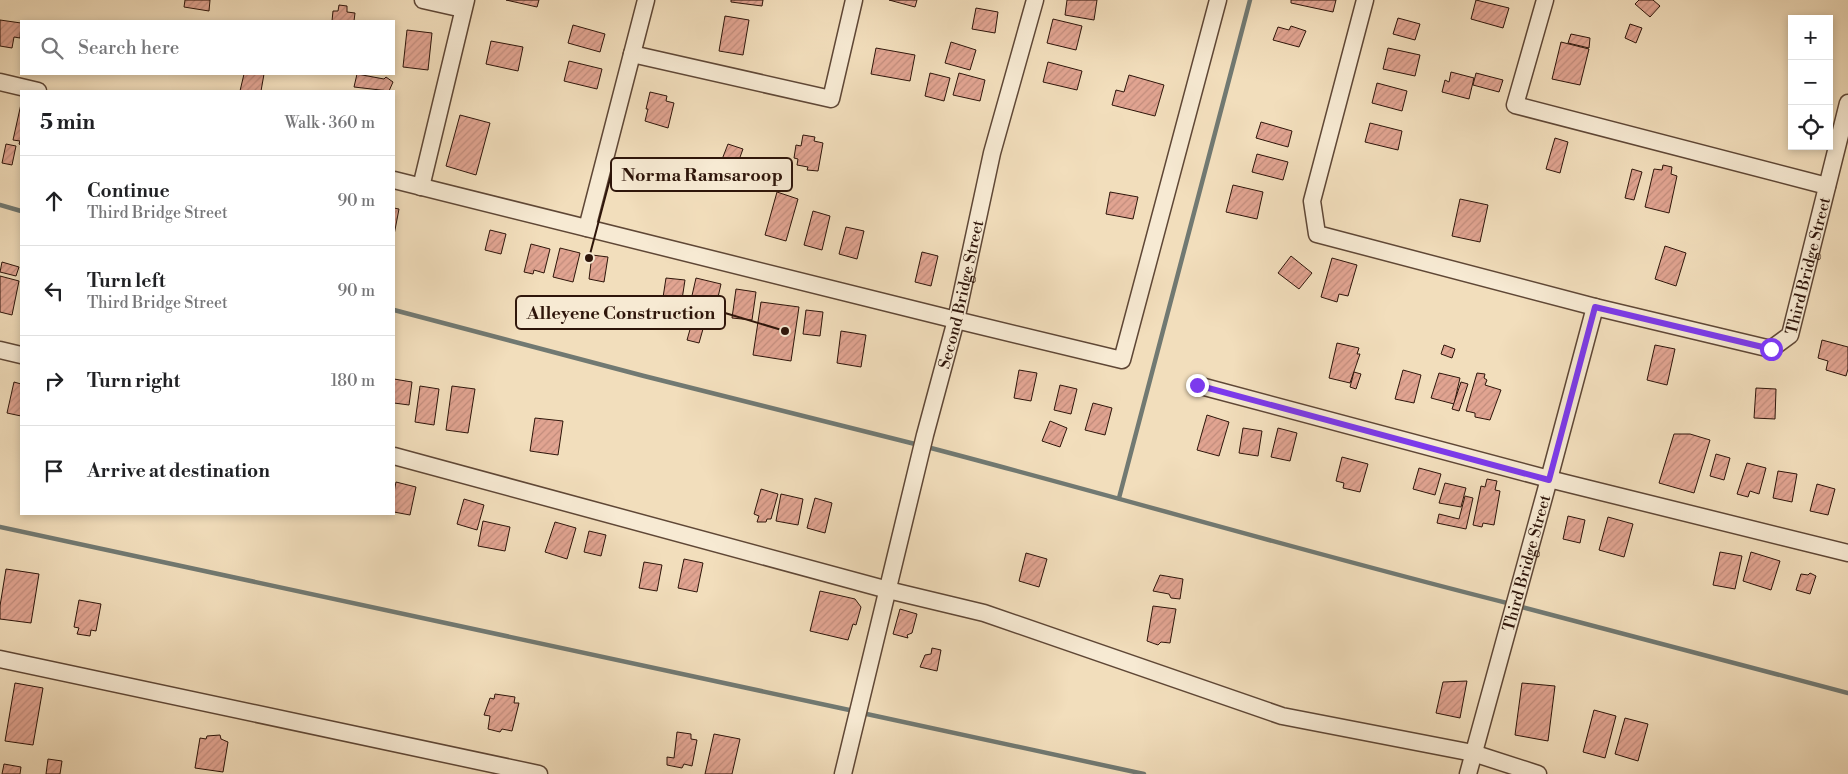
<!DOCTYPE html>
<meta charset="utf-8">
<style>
body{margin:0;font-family:"Libre Bodoni",serif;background:#f6f6f6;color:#202124}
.controls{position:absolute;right:15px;top:15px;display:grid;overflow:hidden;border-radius:0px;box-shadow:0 2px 8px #0003}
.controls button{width:45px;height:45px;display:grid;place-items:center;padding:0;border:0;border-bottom:1px solid #e0e0e0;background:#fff;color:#202124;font:25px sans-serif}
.stop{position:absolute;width:15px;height:15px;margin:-11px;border:4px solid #7c3aed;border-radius:50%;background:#fff}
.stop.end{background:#7c3aed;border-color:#fff;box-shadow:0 1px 5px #0008}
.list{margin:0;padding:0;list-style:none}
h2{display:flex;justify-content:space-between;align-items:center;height:65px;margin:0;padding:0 20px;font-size:21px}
h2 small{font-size:16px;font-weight:400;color:#757577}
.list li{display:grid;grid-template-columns:32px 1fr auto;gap:15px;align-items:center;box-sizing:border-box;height:90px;padding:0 20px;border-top:1px solid #e0e0e0}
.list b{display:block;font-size:19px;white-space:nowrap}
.list p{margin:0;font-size:16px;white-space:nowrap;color:#757577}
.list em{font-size:16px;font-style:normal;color:#757577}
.icon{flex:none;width:28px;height:28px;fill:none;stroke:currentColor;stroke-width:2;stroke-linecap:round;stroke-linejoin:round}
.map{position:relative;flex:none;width:1848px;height:774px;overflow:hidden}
.search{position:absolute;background:#fff;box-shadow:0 2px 8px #0003;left:20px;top:20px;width:375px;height:55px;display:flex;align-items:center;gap:12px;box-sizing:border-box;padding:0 18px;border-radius:0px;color:#757577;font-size:19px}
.panel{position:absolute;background:#fff;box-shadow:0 2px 8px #0003;left:20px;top:90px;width:375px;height:425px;border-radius:0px}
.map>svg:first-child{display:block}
</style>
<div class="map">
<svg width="1848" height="774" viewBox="0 0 1848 774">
<defs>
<pattern id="building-hatch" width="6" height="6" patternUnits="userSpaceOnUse" patternTransform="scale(1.25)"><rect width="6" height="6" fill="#e1a491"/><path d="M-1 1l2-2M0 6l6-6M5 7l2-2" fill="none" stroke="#c18c7c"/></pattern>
</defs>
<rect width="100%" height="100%" fill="#f2debc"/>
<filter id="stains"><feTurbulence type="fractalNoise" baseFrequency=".004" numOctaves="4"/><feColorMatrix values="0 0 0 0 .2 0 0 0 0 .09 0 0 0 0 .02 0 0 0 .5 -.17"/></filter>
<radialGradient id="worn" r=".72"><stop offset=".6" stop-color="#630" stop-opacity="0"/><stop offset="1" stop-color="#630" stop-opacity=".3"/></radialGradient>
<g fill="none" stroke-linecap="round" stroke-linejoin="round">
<g stroke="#717972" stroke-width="4.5">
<polyline points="0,205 21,211"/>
<polyline points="394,310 644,376 919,445"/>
<path d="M 927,447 C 1122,498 1315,555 1511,604"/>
<polyline points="1119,498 1250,0"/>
<polyline points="0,527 854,711"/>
<polyline points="1518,606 1848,693"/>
<polyline points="862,713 1144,774"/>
</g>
</g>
<g fill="url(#building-hatch)" stroke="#2e150a">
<polygon points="185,0 210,0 209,11 184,7"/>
<polygon points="506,0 539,0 537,7"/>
<polygon points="731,0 763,0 762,6 731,2"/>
<polygon points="889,0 917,0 915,7"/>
<polygon points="1067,0 1097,0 1094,20 1065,15"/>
<polygon points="1291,0 1336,0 1333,12 1291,3"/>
<polygon points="1476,0 1509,8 1503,28 1471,19"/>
<polygon points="1639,0 1653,0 1660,6 1650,17 1635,4"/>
<polygon points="339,5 347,6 347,12 355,13 354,21 332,21 333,11 338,11"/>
<polygon points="976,8 998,12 995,33 972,29"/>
<polygon points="725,16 749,20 743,55 719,51"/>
<polygon points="1398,18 1420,24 1415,40 1393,34"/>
<polygon points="1053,19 1082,26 1076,50 1047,43"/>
<polygon points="0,20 21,23 20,38 14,37 12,48 0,46"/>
<polygon points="1630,24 1642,28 1636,43 1625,38"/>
<polygon points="573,25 605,34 600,52 568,43"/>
<polygon points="1291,26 1306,31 1299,47 1273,40 1278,27 1289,30"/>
<polygon points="407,30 432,33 428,70 403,67"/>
<polygon points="1571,34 1590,38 1589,48 1568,43"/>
<polygon points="491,41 523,47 518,71 486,64"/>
<polygon points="951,42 976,50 970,70 945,63"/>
<polygon points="1561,42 1589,49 1580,85 1552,79"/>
<polygon points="876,48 915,55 910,81 871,74"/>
<polygon points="1388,48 1420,55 1415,76 1383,69"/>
<polygon points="569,61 602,69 597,89 564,81"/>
<polygon points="1048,62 1082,71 1077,90 1043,82"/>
<polygon points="1451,72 1474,78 1469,99 1442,92 1445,80 1449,82"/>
<polygon points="930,73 950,78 944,101 925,96"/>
<polygon points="959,73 985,80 980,101 953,95"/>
<polygon points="1476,73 1503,80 1499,92 1473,85"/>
<polygon points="244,74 264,74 261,91 240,91"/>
<polygon points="357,74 384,79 386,77 393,82 389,91 354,87"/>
<polygon points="1129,75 1164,85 1155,116 1112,105 1116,90 1124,92"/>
<polygon points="1377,83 1407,91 1402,111 1372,103"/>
<polygon points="650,92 667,96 666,101 674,103 668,128 645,121 648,109 646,109"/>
<polygon points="21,104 21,145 19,144 20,141 13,140"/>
<polygon points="460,115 490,123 476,175 446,166"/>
<polygon points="1261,122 1292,131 1288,147 1256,138"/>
<polygon points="1370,123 1402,131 1398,150 1365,142"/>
<polygon points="803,135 815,137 814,141 823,143 818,171 807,170 808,167 797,165 798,159 794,158 796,145 801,146"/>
<polygon points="1555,138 1568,142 1560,173 1546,169"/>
<polygon points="6,144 16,146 12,165 2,163"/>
<polygon points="728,144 743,149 736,168 721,162"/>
<polygon points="1257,154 1288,162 1283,180 1252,172"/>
<polygon points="1663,165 1672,167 1671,174 1677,176 1669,213 1645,207 1654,169 1662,170"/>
<polygon points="1632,169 1642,172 1634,200 1625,198"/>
<polygon points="1233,185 1263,192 1257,219 1226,212"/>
<polygon points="777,192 798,199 786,241 765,235"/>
<polygon points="1110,192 1138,197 1133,219 1106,214"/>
<polygon points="1460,199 1488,205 1480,242 1452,236"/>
<polygon points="394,208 399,209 394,235"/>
<polygon points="813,211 830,216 822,250 804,245"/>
<polygon points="846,227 864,231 857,259 839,254"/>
<polygon points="490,230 506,234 501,254 485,250"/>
<polygon points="531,244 550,249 544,273 534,270 533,274 524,272"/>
<polygon points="1665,246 1686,253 1676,286 1655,279"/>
<polygon points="560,248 580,253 573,282 553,277"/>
<polygon points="922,252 938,256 931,286 915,282"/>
<polygon points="592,255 608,257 604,282 589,279"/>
<polygon points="1291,256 1312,273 1299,289 1278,273"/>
<polygon points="1332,258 1357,265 1348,296 1339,294 1337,302 1321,297"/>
<polygon points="2,262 19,267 16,276 0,272"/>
<polygon points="0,276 19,281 12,315 0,312"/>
<polygon points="666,278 685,280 681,306 662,304"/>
<polygon points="696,278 721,284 711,328 686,322"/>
<polygon points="736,289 756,292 752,320 732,318"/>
<polygon points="761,302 799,307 791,361 753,355"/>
<polygon points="806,310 823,312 820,336 803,334"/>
<polygon points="691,326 703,329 699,343 687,340"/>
<polygon points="841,331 866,335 861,367 837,363"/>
<polygon points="1822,340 1848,347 1848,369 1846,376 1826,370 1828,361 1818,358"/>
<polygon points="1337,343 1359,348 1357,354 1360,354 1350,383 1329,378"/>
<polygon points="1444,345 1455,349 1452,358 1441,354"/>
<polygon points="1655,345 1675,349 1667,385 1647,380"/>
<polygon points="1019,370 1037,373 1031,401 1014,398"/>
<polygon points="1403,370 1421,375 1414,403 1395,399"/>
<polygon points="1354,372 1361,374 1356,389 1350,387"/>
<polygon points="1439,373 1460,378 1454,404 1431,398"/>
<polygon points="1477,373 1485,374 1484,378 1487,380 1485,385 1501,390 1490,420 1475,417 1475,413 1466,411"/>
<polygon points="394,379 412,382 409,405 394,403"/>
<polygon points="14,382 21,384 21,416 7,413"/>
<polygon points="1461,382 1468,384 1459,411 1452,409"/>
<polygon points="1060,385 1077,389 1071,414 1054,410"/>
<polygon points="420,386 439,389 434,425 415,422"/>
<polygon points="452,386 475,389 468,433 446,430"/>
<polygon points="1756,388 1776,389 1775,419 1754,418"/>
<polygon points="1093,403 1112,408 1105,435 1085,430"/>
<polygon points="1207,415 1229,422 1219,456 1197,450"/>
<polygon points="535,418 563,421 558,455 530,451"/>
<polygon points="1050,421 1067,428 1060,447 1042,441"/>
<polygon points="1243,428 1262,431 1258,456 1239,453"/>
<polygon points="1278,428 1297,433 1290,461 1271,457"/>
<polygon points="1674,434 1690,434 1710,440 1694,493 1659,483"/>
<polygon points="1716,454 1730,458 1724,480 1710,476"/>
<polygon points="1342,457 1368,464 1360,492 1343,488 1344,483 1336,481"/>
<polygon points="1747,463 1766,468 1759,494 1750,491 1748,497 1737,494"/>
<polygon points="1419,468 1441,474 1435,495 1413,489"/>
<polygon points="1778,471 1797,474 1792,502 1773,498"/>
<polygon points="1487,479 1497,481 1495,490 1500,491 1494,525 1483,523 1482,527 1473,525 1481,486 1485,487"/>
<polygon points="396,482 416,487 410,515 394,512 394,492"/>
<polygon points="1445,483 1466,488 1461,507 1439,503"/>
<polygon points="1817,484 1835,489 1828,515 1810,511"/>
<polygon points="761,489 778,494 771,519 767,519 766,522 757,522 759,516 754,514"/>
<polygon points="781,494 803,499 798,525 776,521"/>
<polygon points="1465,496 1473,498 1466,529 1437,523 1439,514 1459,519"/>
<polygon points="815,498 832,503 825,533 807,528"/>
<polygon points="464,499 484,505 477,530 457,524"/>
<polygon points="1568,516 1585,520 1580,543 1563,539"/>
<polygon points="1608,517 1633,524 1624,557 1599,550"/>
<polygon points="483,521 510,527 505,551 478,546"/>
<polygon points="555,522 576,528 567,559 545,552"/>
<polygon points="589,531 606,535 601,556 584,552"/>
<polygon points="1720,552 1742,556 1735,589 1713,585"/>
<polygon points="1751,552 1780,561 1771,590 1743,581"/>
<polygon points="1026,553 1047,559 1039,587 1019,581"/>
<polygon points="684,559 703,563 697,592 678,588"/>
<polygon points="644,562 662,565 657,591 639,588"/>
<polygon points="6,569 39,574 31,623 0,619 0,606"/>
<polygon points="1810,573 1816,576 1810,594 1796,590 1801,574 1808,575"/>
<polygon points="1160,575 1183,579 1180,599 1171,598 1169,594 1153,591"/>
<polygon points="820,591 855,599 861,607 856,625 853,624 848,640 810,631"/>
<polygon points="79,600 101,604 96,631 91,630 90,636 77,634 79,628 74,627"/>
<polygon points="1153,606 1176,609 1170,643 1161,642 1158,645 1147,641"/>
<polygon points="900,609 917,614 912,633 907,635 908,638 893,634"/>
<polygon points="932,648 941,650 937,671 920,667 925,655 931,654"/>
<polygon points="1467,681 1460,718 1436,713 1443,682"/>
<polygon points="15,683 43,688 33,745 5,741"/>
<polygon points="1522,683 1555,686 1548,741 1515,735"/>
<polygon points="495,694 515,697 514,703 519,703 512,731 502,729 500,732 488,729 490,716 484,715 490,698 494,699"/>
<polygon points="1594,710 1616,716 1605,758 1583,752"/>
<polygon points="1625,718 1648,724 1638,761 1615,754"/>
<polygon points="677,732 691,734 691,739 697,740 692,766 684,764 682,768 667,765 667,757 674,758"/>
<polygon points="714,734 740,739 732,774 705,774"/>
<polygon points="220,735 221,739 228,742 223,772 195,768 200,738 206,739 207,736"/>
<polygon points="48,759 62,761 60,774 46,774"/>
<polygon points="4,764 21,767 20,774 2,774"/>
</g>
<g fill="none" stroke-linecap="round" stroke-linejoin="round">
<g stroke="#5f4736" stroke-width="19">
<g id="street">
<polyline points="423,0 463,9"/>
<polyline points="1365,0 1312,201 1317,234 1595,307"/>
<polyline points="1545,0 1515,105 1827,186"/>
<polyline points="632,54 831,99 854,0"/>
<polyline points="0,82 38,91"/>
<polyline points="394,180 956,320 1122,360 1218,0"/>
<polyline points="421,187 466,0"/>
<polyline points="587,228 646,0"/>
<polyline points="0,350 21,355"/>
<polyline points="1197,385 1549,479 1848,553"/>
<polyline points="394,456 888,590 984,613 1282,716 1473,753 1538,774"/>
<polyline points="0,659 539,774"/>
<path id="s1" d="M 843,774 L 925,435 L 956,320 L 992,153 L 1035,0"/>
<path id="s2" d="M 1468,774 L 1549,479 L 1595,307 L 1771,349 L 1790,335 L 1848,103"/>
</g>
</g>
<use href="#street" stroke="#f7ead3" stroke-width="16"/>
</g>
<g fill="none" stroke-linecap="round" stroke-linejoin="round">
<polyline stroke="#7c3aed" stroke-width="6" points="1197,385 1549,480 1595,307 1771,349"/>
</g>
<g text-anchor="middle" stroke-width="5" stroke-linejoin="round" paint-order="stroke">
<g font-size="16" fill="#2e150a" stroke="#f7ead3">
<text dy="6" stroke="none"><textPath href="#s2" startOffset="760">Third Bridge Street</textPath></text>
<text dy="6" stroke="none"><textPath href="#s1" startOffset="494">Second Bridge Street</textPath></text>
<text dy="6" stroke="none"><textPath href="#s2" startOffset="219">Third Bridge Street</textPath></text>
</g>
</g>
<path fill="none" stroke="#2e150a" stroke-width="2" d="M589 258L611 175M785 331L725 313"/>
<g fill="#2e150a" stroke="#f7ead3" stroke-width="2">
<circle cx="589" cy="258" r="5"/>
<circle cx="785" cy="331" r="5"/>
</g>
<g fill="#f7ead3" stroke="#2e150a" stroke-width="2">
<rect x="611" y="158" width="181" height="33" rx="5"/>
<rect x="516" y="296" width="209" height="33" rx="5"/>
</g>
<g font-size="18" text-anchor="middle" font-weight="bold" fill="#2e150a">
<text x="702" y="181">Norma Ramsaroop</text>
<text x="621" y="319">Alleyene Construction</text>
</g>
<rect width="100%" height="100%" filter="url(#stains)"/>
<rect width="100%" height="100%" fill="url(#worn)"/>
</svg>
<div class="controls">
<button>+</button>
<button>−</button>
<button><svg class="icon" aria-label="locate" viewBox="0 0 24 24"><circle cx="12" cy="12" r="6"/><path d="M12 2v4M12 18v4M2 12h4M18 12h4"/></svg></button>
</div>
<div class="stop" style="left:1771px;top:349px"></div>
<div class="stop end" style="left:1197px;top:385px"></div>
<div class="search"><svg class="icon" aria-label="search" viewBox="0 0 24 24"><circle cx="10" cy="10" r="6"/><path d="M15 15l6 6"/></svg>Search here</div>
<section class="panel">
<h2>5 min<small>Walk · 360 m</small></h2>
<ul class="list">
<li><svg class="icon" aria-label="ahead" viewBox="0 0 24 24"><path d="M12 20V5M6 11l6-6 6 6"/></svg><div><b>Continue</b><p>Third Bridge Street</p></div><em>90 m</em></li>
<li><svg class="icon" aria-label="left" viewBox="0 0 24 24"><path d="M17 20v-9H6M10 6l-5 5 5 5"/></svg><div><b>Turn left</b><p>Third Bridge Street</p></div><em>90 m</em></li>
<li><svg class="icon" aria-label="right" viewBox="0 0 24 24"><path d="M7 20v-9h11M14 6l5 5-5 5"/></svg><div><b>Turn right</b></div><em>180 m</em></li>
<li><svg class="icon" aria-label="arrive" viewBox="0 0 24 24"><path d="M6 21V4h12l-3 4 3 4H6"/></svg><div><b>Arrive at destination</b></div></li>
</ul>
</section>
</div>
